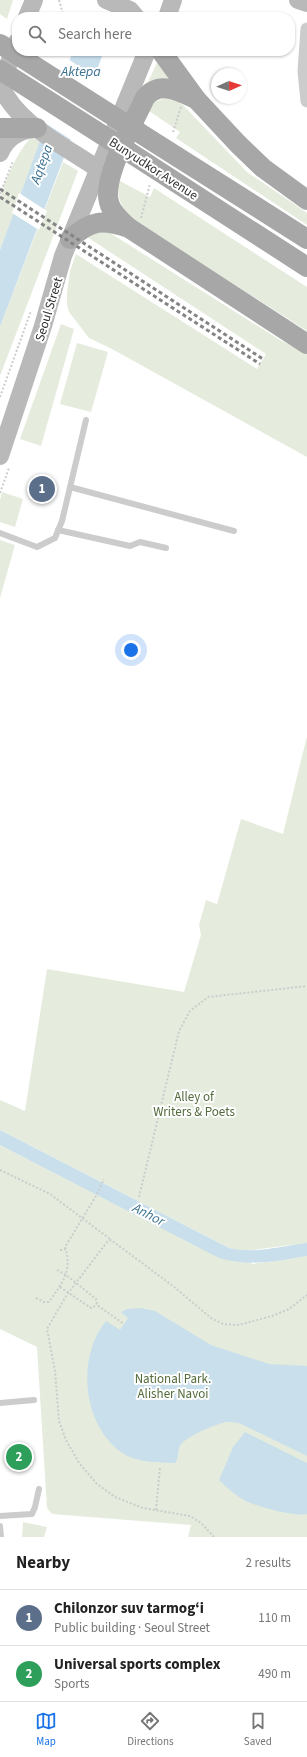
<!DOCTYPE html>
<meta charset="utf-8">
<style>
body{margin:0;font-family:"Source Sans 3",sans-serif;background:#f2f2f2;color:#222}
.compass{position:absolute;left:211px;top:68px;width:36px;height:36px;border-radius:50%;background:#fff;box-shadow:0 1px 3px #0004;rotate:87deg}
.you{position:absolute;left:131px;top:650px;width:14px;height:14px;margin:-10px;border:3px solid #fff;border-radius:50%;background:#1a73e8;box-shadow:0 0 0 6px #1a73e833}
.badge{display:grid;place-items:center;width:26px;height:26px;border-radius:50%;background:#1a73e8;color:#fff;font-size:13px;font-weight:700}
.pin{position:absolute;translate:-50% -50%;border:2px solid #fff;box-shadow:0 1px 4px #0006}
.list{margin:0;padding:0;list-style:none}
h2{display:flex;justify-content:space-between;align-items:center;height:52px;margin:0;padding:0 16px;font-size:17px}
h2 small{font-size:13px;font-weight:400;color:#767676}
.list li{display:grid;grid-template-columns:26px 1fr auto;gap:12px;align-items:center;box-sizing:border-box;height:56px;padding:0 16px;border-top:1px solid #e0e0e0}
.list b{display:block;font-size:15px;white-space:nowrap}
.list p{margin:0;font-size:13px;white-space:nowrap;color:#767676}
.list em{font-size:13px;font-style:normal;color:#767676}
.icon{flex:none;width:22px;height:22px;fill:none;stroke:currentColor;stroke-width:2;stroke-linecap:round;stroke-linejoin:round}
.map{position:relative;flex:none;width:307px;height:1537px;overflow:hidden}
.search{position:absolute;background:#fff;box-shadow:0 1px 3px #0004;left:12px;right:12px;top:12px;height:44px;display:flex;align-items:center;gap:10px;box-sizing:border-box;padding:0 14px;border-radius:16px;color:#767676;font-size:15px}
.sheet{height:164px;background:#fff}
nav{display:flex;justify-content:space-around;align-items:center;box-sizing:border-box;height:56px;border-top:1px solid #e0e0e0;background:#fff;font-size:11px;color:#767676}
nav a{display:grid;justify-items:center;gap:2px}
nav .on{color:#1a73e8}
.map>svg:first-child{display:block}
</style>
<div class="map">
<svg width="307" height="1537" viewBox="0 0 307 1537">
<rect width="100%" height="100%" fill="#fff"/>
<g fill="#e5ecdd">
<polygon points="0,0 13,0 7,19 0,14"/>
<polygon points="160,62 170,77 160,80 144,90 157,63"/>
<polygon points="165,98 173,98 182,104 247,172 307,213 307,225 176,138 180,132 149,111 155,102"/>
<path d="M 32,137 L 40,142 L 0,250 C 0,233 0,216 0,200 C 1,186 21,145 32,137 Z"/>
<polygon points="63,162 78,171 0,376 0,327"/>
<path d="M 118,180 L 150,197 L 154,188 L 307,287 L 307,331 L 132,219 C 120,207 117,196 118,180 Z"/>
<polygon points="107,231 280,340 307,353 307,457 112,349 89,338 69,312 67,305 67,293 70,271 76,254 257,369 266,354 87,237 92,232"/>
<polygon points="61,324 74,329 41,446 20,439"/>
<polygon points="77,343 108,352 91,412 60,404"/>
<polygon points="2,492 23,499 15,527 0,522 0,500"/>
<polygon points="0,540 15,545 0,598"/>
<polygon points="307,736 307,1243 252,1250 241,1251 229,1248 0,1130 0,1100 25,1111 47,969 184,992 201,935 199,925 206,900 217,904 241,819 283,834"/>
<polygon points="0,1145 80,1186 253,1264 307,1256 307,1537 188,1537 191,1525 52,1514 47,1508 37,1347 0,1329"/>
<polygon points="23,1522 47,1527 44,1537 22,1537"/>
</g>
<g fill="#c9dfec">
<polygon points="73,51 104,51 0,327 0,250"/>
<path d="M 0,1130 L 229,1248 C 254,1254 282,1246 307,1243 L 307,1256 C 275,1261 251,1267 219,1258 L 0,1145 Z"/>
<path d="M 140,1308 L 155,1311 L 211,1345 L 269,1364 L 307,1366 L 307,1456 L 239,1423 C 235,1423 231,1421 227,1422 C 217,1423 189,1436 182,1443 C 176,1449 180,1458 175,1463 C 157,1462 139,1463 124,1454 C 82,1427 76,1357 106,1321 L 120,1330 L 128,1318 L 121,1312 L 127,1309 Z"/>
<path d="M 245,1432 L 307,1463 L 307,1514 C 295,1517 258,1507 246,1501 C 236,1496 227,1488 219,1480 L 233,1447 Z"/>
</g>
<g fill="#fff">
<polygon points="89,0 126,0 119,17 98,17 85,12"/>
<polygon points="68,59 97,78 73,141 45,123"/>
<polygon points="19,193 47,211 39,230 12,213"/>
</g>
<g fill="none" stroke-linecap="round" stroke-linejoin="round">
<g stroke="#ccc" stroke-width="2" stroke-dasharray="2 2" stroke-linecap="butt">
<polyline points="59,0 63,14"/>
<polyline points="173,132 181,107"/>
<polyline points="0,194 13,161"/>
<polyline points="141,218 150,184"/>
<polyline points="0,397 31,311"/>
<polyline points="0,493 9,468"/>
<polyline points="0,1170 50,1194 110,1239"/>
<polyline points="139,1197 179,1031 190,1011 208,997 307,986"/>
<polyline points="60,1250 66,1249"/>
<polyline points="57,1270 66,1275 96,1299 97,1305 124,1324"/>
<polyline points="60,1287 91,1308 97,1305"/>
<path d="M 36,1298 L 44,1302 L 49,1302 C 62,1283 73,1271 65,1247 L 96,1196 L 104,1179"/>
<polyline points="156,1510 160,1467"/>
<polyline points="214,1537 201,1523 190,1516 143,1508 115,1497 97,1484 79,1463 66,1440 59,1421 55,1371 47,1329 66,1296 107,1242 111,1240 173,1286 211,1318 223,1324 238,1325 272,1316 289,1309 307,1295"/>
</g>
<g stroke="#ccc" stroke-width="6">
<polyline points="70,487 234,531"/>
<polyline points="58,530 130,546 140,542 166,548"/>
<polyline points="0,533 37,547 55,538 62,521 86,420"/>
<polyline points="0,1403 34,1400"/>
<polyline points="0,1516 32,1514 35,1507 39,1489"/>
<polyline points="0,1526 1,1537"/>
</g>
<polyline stroke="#ccc" stroke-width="13" points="307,29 304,71 307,101"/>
<g stroke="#b9b9b9" stroke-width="18">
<polyline points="106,0 130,10 136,17"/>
<polyline points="298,0 307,3"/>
<polyline points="27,17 34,0"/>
<polyline points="167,17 173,0"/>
<path d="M 0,85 C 17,123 59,143 92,165 L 97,166 L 101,165"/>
<polyline points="0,86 17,42"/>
<path d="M 0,153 C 6,138 17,131 33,129"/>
<polyline points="0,456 43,326 63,256 147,51"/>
</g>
<g stroke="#a7a7a7" stroke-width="20">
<polyline points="161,51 196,99 238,144 263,168 307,200"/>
<polyline points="0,128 37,128"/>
<polyline points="138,132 307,239"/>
<polyline points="129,152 307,267"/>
<path d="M 129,228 C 121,221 111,212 109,202 C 102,177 134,122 145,98 C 159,80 179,91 196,99"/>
<path d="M 70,239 C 91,220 102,219 129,228 L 307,344"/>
</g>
<g stroke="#848484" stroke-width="3" stroke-dasharray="4 3" stroke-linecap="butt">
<polyline points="0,189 263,359"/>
<polyline points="0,197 260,364"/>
</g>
<g stroke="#a7a7a7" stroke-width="20">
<polyline points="0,44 138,132"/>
<polyline points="0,70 129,152"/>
</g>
</g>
<g text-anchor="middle" stroke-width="4" stroke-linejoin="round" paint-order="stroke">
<g font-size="13" fill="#2f2f2f" stroke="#fff">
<text transform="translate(154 168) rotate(33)" y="5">Bunyudkor Avenue</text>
<text transform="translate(48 309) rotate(-73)" y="5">Seoul Street</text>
</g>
<g font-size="13" fill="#536b3c" stroke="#fff">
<text x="194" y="1101">Alley of<tspan x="194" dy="15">Writers &amp; Poets</tspan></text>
<text x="173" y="1383">National Park.<tspan x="173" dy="15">Alisher Navoi</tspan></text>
</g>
<g font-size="14" font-style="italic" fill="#3c7292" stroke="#fff">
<text x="81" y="76">Aktepa</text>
<text transform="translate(41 164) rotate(-70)" y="5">Aqtepa</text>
<text transform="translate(149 1214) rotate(27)" y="5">Anhor</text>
</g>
</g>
</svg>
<svg class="compass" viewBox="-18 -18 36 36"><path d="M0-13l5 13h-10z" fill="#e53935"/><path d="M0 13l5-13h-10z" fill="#767676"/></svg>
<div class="you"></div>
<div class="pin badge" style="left:42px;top:489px;background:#5c6f8a">1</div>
<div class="pin badge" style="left:19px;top:1457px;background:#2e9e5b">2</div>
<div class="search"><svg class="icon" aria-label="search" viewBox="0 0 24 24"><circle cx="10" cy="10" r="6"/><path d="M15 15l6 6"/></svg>Search here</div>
</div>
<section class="sheet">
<h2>Nearby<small>2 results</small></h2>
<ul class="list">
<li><span class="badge" style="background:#5c6f8a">1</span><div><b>Chilonzor suv tarmog‘i</b><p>Public building · Seoul Street</p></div><em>110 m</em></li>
<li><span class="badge" style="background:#2e9e5b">2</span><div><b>Universal sports complex</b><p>Sports</p></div><em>490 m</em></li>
</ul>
</section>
<nav>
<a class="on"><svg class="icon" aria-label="map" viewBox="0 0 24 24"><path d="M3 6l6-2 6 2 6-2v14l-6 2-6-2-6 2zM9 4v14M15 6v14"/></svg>Map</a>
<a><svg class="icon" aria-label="directions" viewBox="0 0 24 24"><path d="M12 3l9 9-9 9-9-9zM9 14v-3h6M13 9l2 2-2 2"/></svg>Directions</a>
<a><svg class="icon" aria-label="saved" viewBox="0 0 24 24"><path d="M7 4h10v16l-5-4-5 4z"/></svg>Saved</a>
</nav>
